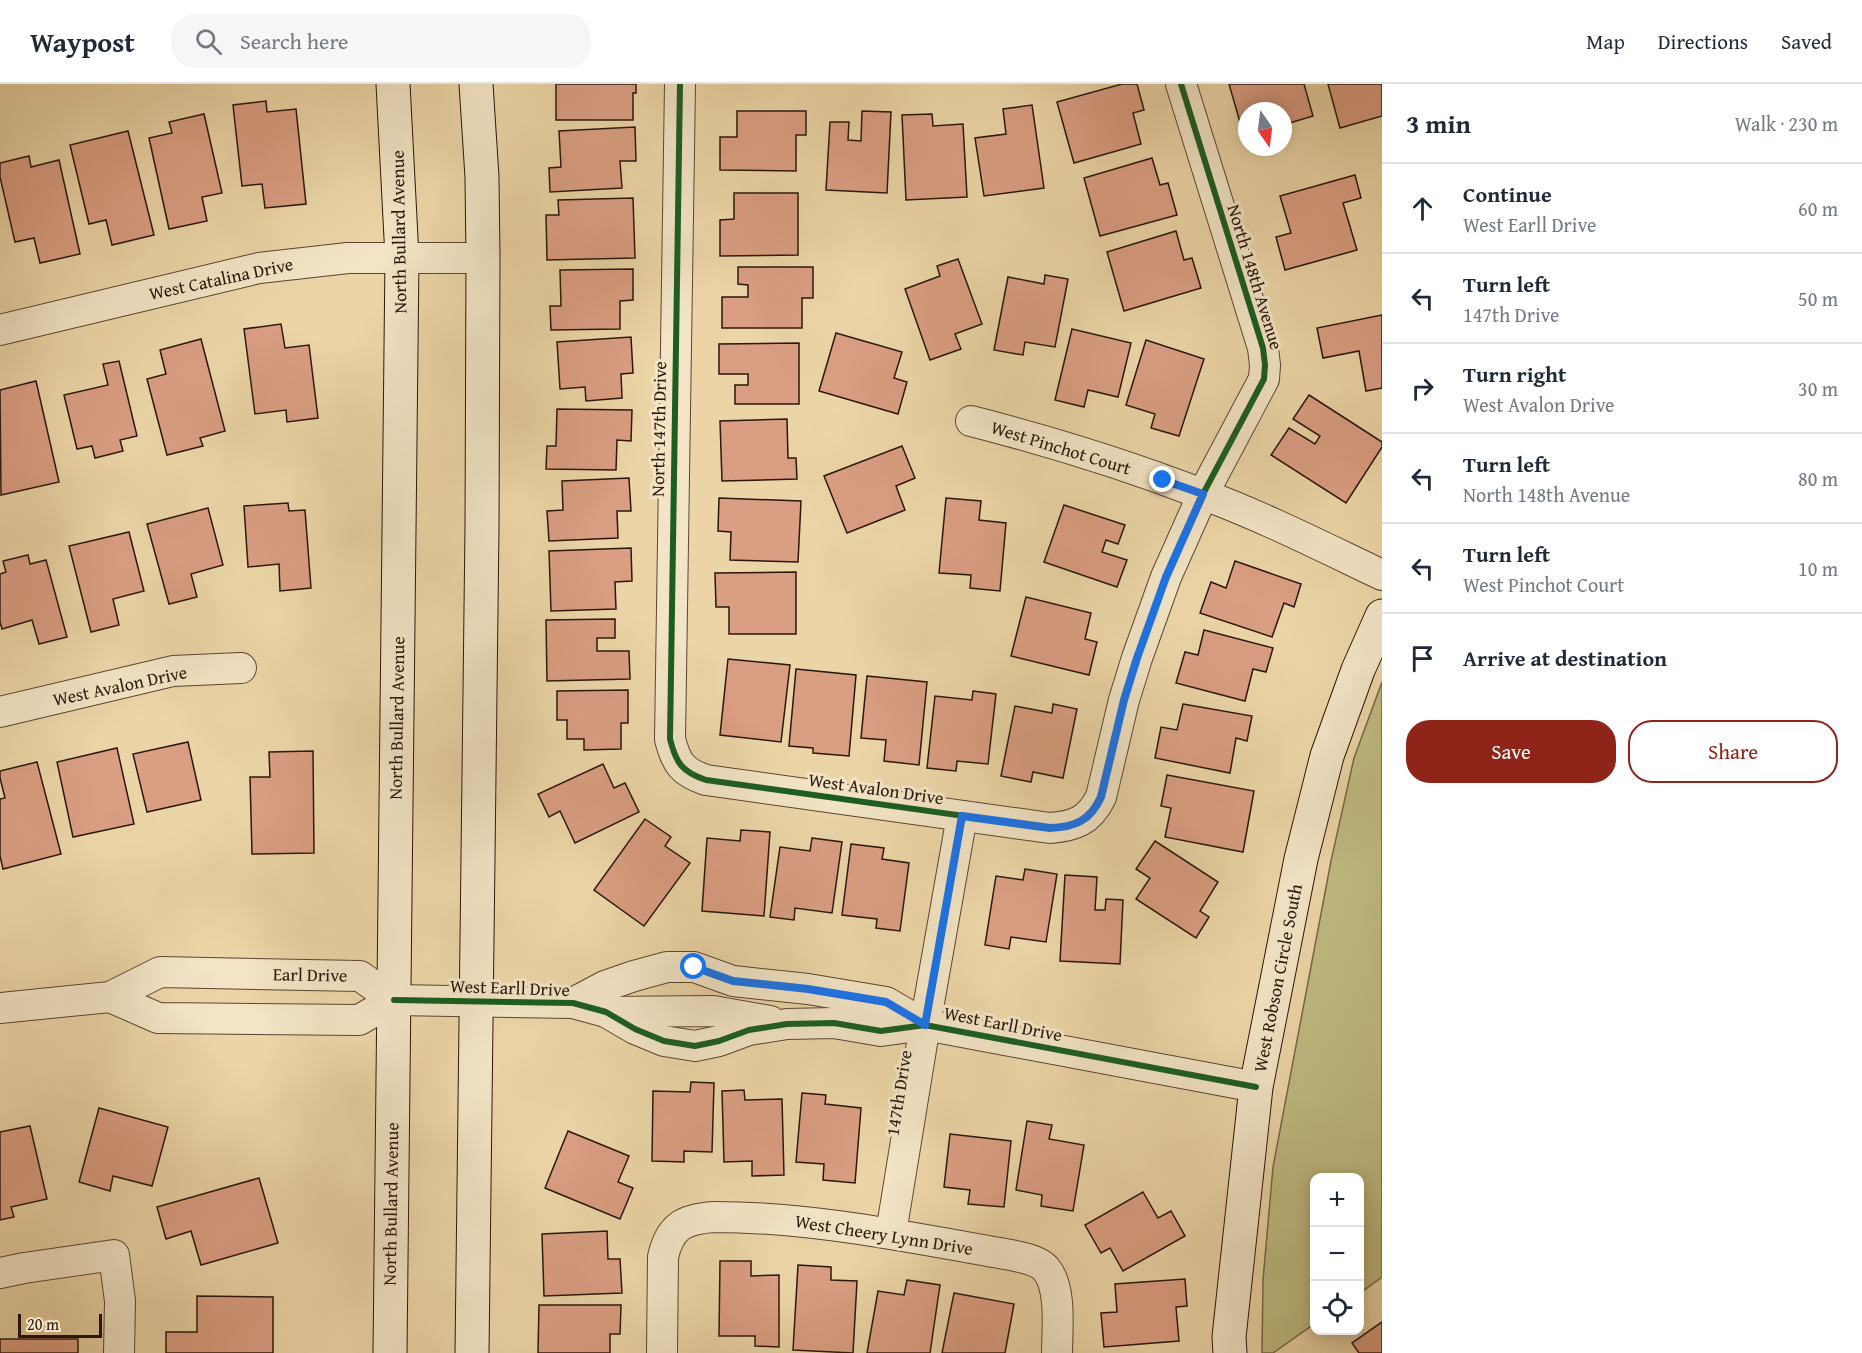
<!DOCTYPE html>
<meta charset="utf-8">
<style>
body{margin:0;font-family:"Gentium Book Plus",serif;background:#f6f6f7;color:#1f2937}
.controls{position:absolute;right:18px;bottom:18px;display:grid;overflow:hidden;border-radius:12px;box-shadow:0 3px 15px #0003}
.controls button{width:54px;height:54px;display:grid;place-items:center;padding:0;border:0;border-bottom:2px solid #e0e1e3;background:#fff;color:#1f2937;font:30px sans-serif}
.compass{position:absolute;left:1238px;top:18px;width:54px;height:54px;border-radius:50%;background:#fff;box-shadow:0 3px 15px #0003;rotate:166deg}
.scale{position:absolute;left:18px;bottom:15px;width:84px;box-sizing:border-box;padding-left:6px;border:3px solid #2b170c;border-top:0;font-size:16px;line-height:21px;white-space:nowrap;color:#2b170c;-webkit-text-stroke:4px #f2e4c5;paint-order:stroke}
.stop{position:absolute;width:18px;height:18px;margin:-14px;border:4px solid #1a73e8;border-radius:50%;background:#fff}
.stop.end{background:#1a73e8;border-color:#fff;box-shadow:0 2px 6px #0008}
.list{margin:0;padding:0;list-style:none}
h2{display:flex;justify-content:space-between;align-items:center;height:78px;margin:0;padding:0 24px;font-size:26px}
h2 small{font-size:20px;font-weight:400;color:#747a83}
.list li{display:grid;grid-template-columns:39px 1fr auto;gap:18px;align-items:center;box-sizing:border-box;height:90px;padding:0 24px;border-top:2px solid #e0e1e3}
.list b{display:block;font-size:22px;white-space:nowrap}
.list p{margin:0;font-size:20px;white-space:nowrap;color:#747a83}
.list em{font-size:20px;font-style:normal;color:#747a83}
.actions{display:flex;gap:12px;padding:18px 24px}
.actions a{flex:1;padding:14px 0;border:2px solid #8f2418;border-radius:24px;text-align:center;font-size:21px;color:#8f2418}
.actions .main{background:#8f2418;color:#fff}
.icon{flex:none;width:33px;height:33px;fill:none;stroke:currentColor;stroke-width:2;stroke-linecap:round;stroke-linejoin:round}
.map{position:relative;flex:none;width:1382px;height:1269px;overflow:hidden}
header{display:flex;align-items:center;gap:36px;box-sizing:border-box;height:84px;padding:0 30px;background:#fff;border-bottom:2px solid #e0e1e3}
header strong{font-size:28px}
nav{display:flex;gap:33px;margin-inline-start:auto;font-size:21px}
.search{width:420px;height:54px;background:#f6f6f7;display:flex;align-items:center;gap:15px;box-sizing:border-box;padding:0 21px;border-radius:24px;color:#747a83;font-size:22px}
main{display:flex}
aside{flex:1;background:#fff}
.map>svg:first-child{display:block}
</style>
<header>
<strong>Waypost</strong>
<div class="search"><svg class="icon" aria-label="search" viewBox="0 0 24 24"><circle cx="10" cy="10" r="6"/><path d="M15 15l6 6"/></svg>Search here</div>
<nav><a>Map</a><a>Directions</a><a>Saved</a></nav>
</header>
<main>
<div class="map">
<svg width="1382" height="1269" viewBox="0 0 1382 1269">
<rect width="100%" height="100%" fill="#ebd5a6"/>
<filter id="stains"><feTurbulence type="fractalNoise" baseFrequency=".00333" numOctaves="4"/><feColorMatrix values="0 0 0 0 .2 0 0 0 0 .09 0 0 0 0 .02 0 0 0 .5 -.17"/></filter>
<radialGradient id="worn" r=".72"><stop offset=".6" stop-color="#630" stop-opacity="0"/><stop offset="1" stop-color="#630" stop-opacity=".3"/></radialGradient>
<polygon fill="#bfbb81" stroke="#756946" stroke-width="1.5" points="1382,598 1382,1193 1360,1209 1360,1094 1314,1094 1314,1240 1273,1269 1262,1269 1263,1196 1273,1083 1331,777 1354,674"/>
<g fill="#da9e82" stroke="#2b170c" stroke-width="1.5">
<polygon points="556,0 636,0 636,9 633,9 633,36 556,36"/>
<polygon points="1122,0 1137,0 1144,26 1133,29 1141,60 1074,79 1057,18"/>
<polygon points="1229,0 1304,0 1313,32 1283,41 1283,27 1247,27 1247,51 1244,52"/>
<polygon points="1328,0 1382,0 1382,32 1340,44"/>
<polygon points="266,17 267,28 296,25 306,120 265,124 262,100 242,102 233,21"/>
<polygon points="1032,21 1044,104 984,112 975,54 1006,50 1003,25"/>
<polygon points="737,27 806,27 806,51 796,51 796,87 720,86 720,53 737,53"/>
<polygon points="862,27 891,28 887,109 826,106 830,38 849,38 848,56 861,57"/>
<polygon points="204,30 222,109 202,113 207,137 169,145 149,54 172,49 169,38"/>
<polygon points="932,30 933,42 963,40 967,113 906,116 902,31"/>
<polygon points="635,43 636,77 620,77 622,104 550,108 549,84 561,83 559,47"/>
<polygon points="128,47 154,151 112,161 106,136 89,140 70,61"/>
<polygon points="29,72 31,83 59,76 80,170 40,179 34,154 15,158 0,93 0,79"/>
<polygon points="1152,74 1160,101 1168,99 1177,131 1100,152 1084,94"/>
<polygon points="1355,91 1361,114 1343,119 1357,166 1285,186 1276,153 1291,149 1280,112"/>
<polygon points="734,109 798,109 798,171 720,172 720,136 734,135"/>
<polygon points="633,114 635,174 547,176 546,131 559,131 558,116"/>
<polygon points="1176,147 1184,176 1192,174 1201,204 1124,227 1107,168"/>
<polygon points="958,175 982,240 955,250 961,265 930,276 905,205 940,192 937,182"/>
<polygon points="738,183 813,183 813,214 802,214 802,244 722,244 722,213 748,213 748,201 738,200"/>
<polygon points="633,185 633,216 620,217 620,245 551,246 550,222 561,222 560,186"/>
<polygon points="1045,191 1068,195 1055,263 1025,258 1023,271 994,266 1008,193 1044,200"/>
<polygon points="1382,231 1382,304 1366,307 1359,267 1323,274 1317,244"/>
<polygon points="281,240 285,264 309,261 318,334 287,338 286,326 255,330 244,245"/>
<polygon points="1072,245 1131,259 1118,313 1088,306 1084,323 1055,316"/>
<polygon points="836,249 902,268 894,294 907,298 898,330 819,307"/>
<polygon points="631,253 633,289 621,290 622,314 586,317 585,303 560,305 557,258"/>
<polygon points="201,255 225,347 200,354 203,362 167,371 147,295 166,290 160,266"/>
<polygon points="1146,256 1204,275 1179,352 1151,344 1155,330 1126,321"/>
<polygon points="799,259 799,320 735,320 735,301 748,301 748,290 719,290 719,260"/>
<polygon points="119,277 137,352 120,356 123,367 95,374 92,362 77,365 64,311 108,301 103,280"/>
<polygon points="36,297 59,398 1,411 0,306"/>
<polygon points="1309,311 1382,358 1382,363 1346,419 1271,371 1289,344 1315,360 1320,352 1293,335"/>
<polygon points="557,325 632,326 631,357 617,356 616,386 546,385 547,362 556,362"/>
<polygon points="787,335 788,374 796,374 797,395 722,397 720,337"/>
<polygon points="902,362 915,394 896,402 905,426 847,449 824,392"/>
<polygon points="629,394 631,427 617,427 618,454 549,457 547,427 563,426 562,397"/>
<polygon points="719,414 801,417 798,478 730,476 731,448 718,447"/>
<polygon points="946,414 981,417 979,436 1006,439 1000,507 970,504 971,491 939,489"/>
<polygon points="288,419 289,427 305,426 311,504 280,507 279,480 248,483 244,422"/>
<polygon points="1064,421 1125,441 1118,460 1106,456 1102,468 1127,476 1117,503 1044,478"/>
<polygon points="208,424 223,481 191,490 197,513 169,520 147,440"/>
<polygon points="129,448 144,507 113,515 119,541 91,548 69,462"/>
<polygon points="631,464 632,497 615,498 616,525 551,527 549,467"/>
<polygon points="28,471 30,480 46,476 67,553 39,560 32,536 2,545 0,538 0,490 6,488 3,477"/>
<polygon points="1235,477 1301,500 1294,523 1284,519 1272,553 1200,529 1211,498 1226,504"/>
<polygon points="796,488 796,550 729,550 729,523 716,523 715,489"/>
<polygon points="1026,513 1091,529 1085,555 1097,558 1089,591 1011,572"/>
<polygon points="615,535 615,554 597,554 597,567 629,567 630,595 547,597 546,536"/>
<polygon points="1204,546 1273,564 1266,588 1253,585 1245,617 1176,599 1185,568 1198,571"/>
<polygon points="728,575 790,581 781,658 720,651"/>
<polygon points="796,585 856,591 849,672 813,669 813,664 789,662"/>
<polygon points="867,592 927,598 919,681 884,677 886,656 861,654"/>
<polygon points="628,606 628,639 621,639 621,665 584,666 584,655 567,655 567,636 557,636 557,607"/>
<polygon points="973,607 996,610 988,680 957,677 956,687 927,684 935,612 972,616"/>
<polygon points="1053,620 1077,625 1063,694 1033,688 1031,698 1001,692 1015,622 1052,629"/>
<polygon points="1183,620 1252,632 1247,657 1236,654 1230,689 1155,674 1161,643 1177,646"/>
<polygon points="188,658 201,716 147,728 133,670"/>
<polygon points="117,664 134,740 73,753 57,678"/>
<polygon points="313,667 314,769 252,770 250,693 270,693 269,668"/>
<polygon points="37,678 61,770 3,785 0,772 0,715 5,714 0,694 0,687"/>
<polygon points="603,680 614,704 625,699 639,728 575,759 560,727 549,733 538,710"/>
<polygon points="1167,691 1254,707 1243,768 1165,753 1171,724 1161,722"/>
<polygon points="645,735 671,753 665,762 690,779 644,842 594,806"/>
<polygon points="741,746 770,748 764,832 702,827 707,754 740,757"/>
<polygon points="812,754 842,758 832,829 795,824 794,836 770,833 780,763 810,767"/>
<polygon points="1155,757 1218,798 1200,827 1209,833 1196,854 1136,815 1150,794 1136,785"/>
<polygon points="851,760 884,764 882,775 909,779 900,847 876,844 877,835 842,831"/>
<polygon points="1025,785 1057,790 1046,858 1011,853 1009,865 985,861 996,792 1023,796"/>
<polygon points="1065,791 1097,793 1095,826 1105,826 1106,815 1123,816 1120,880 1060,877"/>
<polygon points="691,998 714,999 712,1068 684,1067 684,1078 652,1077 653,1007 690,1008"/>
<polygon points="744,1006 745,1016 782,1015 784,1091 752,1092 752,1077 724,1078 722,1007"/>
<polygon points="802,1009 826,1011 825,1020 861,1024 855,1099 823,1096 824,1080 796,1078"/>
<polygon points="99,1024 168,1043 152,1102 113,1092 110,1107 79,1098"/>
<polygon points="1027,1037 1052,1041 1049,1055 1084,1061 1073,1127 1041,1122 1042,1111 1016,1106"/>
<polygon points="30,1042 47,1115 11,1123 14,1133 0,1136 0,1048"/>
<polygon points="568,1047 629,1072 618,1098 633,1104 620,1135 545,1104"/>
<polygon points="950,1050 1011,1057 1004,1123 968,1120 970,1106 944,1103"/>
<polygon points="259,1094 278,1159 201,1181 191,1147 166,1155 157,1123"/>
<polygon points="1143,1108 1158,1134 1171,1127 1185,1152 1123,1187 1110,1164 1101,1169 1085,1141"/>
<polygon points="607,1147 608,1175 620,1175 622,1209 544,1212 542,1150"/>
<polygon points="720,1177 751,1177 751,1192 779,1191 779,1263 755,1262 755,1252 719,1252"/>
<polygon points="798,1181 831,1183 831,1196 857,1197 853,1269 793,1266"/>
<polygon points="1185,1195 1187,1222 1176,1223 1179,1257 1104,1263 1101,1229 1117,1228 1115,1200"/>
<polygon points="907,1196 940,1201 930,1269 867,1269 878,1207 904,1211"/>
<polygon points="954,1209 1014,1220 1005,1269 942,1269"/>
<polygon points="197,1212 273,1213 273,1269 166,1269 166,1248 197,1248"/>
<polygon points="539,1221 621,1221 620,1250 610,1250 610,1269 538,1269"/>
<polygon points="1382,1238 1382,1269 1359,1269 1352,1259"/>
<rect x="0" y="1255" width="78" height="14"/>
</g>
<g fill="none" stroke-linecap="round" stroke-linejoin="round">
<g stroke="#5b4632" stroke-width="32">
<g id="street">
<path d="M 680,0 L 670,655 C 676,679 682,688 706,696 L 1050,744 C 1075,742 1089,737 1101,713 L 1124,616 L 1137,574 L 1166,493 L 1203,410 L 1264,295 L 1265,281 L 1263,264 L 1181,0"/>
<polyline points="0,246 259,184 348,174 483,174"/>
<path d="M 971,337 C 1049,357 1127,381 1202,410 C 1264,433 1323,463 1382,491"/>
<polyline points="0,628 173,587 241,584"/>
<polyline points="110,913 158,934 359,936 394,916"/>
<polyline points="394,916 573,919 606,928 635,945 664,957 695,962 719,957 749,946 787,940 834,939 881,947 925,941 1256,1003"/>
<polyline points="573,919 605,902 634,892 667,883 694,883 733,897 808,905 886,918 925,941"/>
<polyline points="0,924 110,913 160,888 360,892 394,916"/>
<polyline points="606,928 713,927 770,937"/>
<polyline points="891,1149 925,941 962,732"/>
<polyline points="0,1189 24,1184 114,1171 120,1217 119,1269"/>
<path d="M 662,1269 L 663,1173 C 670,1142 684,1135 714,1133 C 815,1133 912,1154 1011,1171 C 1023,1174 1038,1176 1046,1185 C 1062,1204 1057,1246 1057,1269"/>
</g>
</g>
<g stroke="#2b170c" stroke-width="35">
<g id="secondary">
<polyline points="390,1269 402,173 393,0"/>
<polyline points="472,1269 482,443 483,174 482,93 476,0"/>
<polyline points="1230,1269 1229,1253 1256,1003 1301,775 1327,672 1358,586 1382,532"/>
</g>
</g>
<use href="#street" stroke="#f2e4c5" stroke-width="30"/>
<use href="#secondary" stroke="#f2e4c5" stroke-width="33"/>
<g stroke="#f2e4c5" stroke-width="10">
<g id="cycleway">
<path d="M 680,0 L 670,655 C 676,679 682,688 706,696 L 1050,744 C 1075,742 1089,737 1101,713 L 1124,616 L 1137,574 L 1166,493 L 1203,410 L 1264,295 L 1265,281 L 1263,264 L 1181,0"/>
<polyline points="394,916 573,919 606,928 635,945 664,957 695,962 719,957 749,946 787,940 834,939 881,947 925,941 1256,1003"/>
</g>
</g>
<use href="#cycleway" stroke="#1b5e20" stroke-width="6"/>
</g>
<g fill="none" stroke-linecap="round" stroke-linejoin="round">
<path stroke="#1a73e8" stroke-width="8" d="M 694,883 L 733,897 L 808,905 L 886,918 L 925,941 L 962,732 L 1050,744 C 1075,743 1090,737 1101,713 L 1124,616 L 1137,574 L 1166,493 L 1203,410 L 1163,396"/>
</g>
<g text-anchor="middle" stroke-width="6" stroke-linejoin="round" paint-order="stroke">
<g font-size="18" fill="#2b170c" stroke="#f2e4c5">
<text transform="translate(399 148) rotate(-91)" y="6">North Bullard Avenue</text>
<text transform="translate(1255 193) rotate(73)" y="6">North 148th Avenue</text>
<text transform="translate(221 195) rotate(-12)" y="6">West Catalina Drive</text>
<text transform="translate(659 345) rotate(-89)" y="6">North 147th Drive</text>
<text transform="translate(1061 364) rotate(17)" y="6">West Pinchot Court</text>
<text transform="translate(120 602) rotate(-12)" y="6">West Avalon Drive</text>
<text transform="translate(397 634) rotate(-89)" y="6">North Bullard Avenue</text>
<text transform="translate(876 705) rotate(8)" y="6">West Avalon Drive</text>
<text transform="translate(310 891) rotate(1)" y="6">Earl Drive</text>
<text transform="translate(1278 894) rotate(-79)" y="6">West Robson Circle South</text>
<text transform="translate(510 904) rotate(2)" y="6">West Earll Drive</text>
<text transform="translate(1003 940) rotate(11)" y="6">West Earll Drive</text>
<text transform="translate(899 1009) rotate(-81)" y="6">147th Drive</text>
<text transform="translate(391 1120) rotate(-89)" y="6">North Bullard Avenue</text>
<text transform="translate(884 1151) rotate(9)" y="6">West Cheery Lynn Drive</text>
</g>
</g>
<rect width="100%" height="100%" filter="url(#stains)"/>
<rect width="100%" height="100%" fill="url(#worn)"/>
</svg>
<div class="controls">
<button>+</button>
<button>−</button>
<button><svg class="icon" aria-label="locate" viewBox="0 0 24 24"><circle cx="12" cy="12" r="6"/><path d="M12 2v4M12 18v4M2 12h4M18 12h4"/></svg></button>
</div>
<svg class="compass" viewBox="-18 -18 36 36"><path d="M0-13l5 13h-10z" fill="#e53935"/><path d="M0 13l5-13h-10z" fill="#747a83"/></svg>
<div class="scale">20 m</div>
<div class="stop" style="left:694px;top:883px"></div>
<div class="stop end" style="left:1163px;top:396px"></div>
</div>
<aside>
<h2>3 min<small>Walk · 230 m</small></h2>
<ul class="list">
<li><svg class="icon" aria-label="ahead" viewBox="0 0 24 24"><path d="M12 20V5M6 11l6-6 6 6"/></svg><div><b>Continue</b><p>West Earll Drive</p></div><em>60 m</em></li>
<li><svg class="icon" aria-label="left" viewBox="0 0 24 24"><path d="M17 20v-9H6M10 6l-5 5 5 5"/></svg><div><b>Turn left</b><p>147th Drive</p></div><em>50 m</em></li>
<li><svg class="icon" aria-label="right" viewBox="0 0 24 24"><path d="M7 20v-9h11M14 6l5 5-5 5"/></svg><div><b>Turn right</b><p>West Avalon Drive</p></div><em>30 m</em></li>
<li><svg class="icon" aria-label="left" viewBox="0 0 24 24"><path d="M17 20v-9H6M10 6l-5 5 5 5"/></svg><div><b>Turn left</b><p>North 148th Avenue</p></div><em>80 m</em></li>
<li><svg class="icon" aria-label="left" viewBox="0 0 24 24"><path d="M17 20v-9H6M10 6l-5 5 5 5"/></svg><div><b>Turn left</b><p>West Pinchot Court</p></div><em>10 m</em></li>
<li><svg class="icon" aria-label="arrive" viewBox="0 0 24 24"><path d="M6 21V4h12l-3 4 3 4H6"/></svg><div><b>Arrive at destination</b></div></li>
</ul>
<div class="actions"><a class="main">Save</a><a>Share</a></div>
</aside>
</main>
